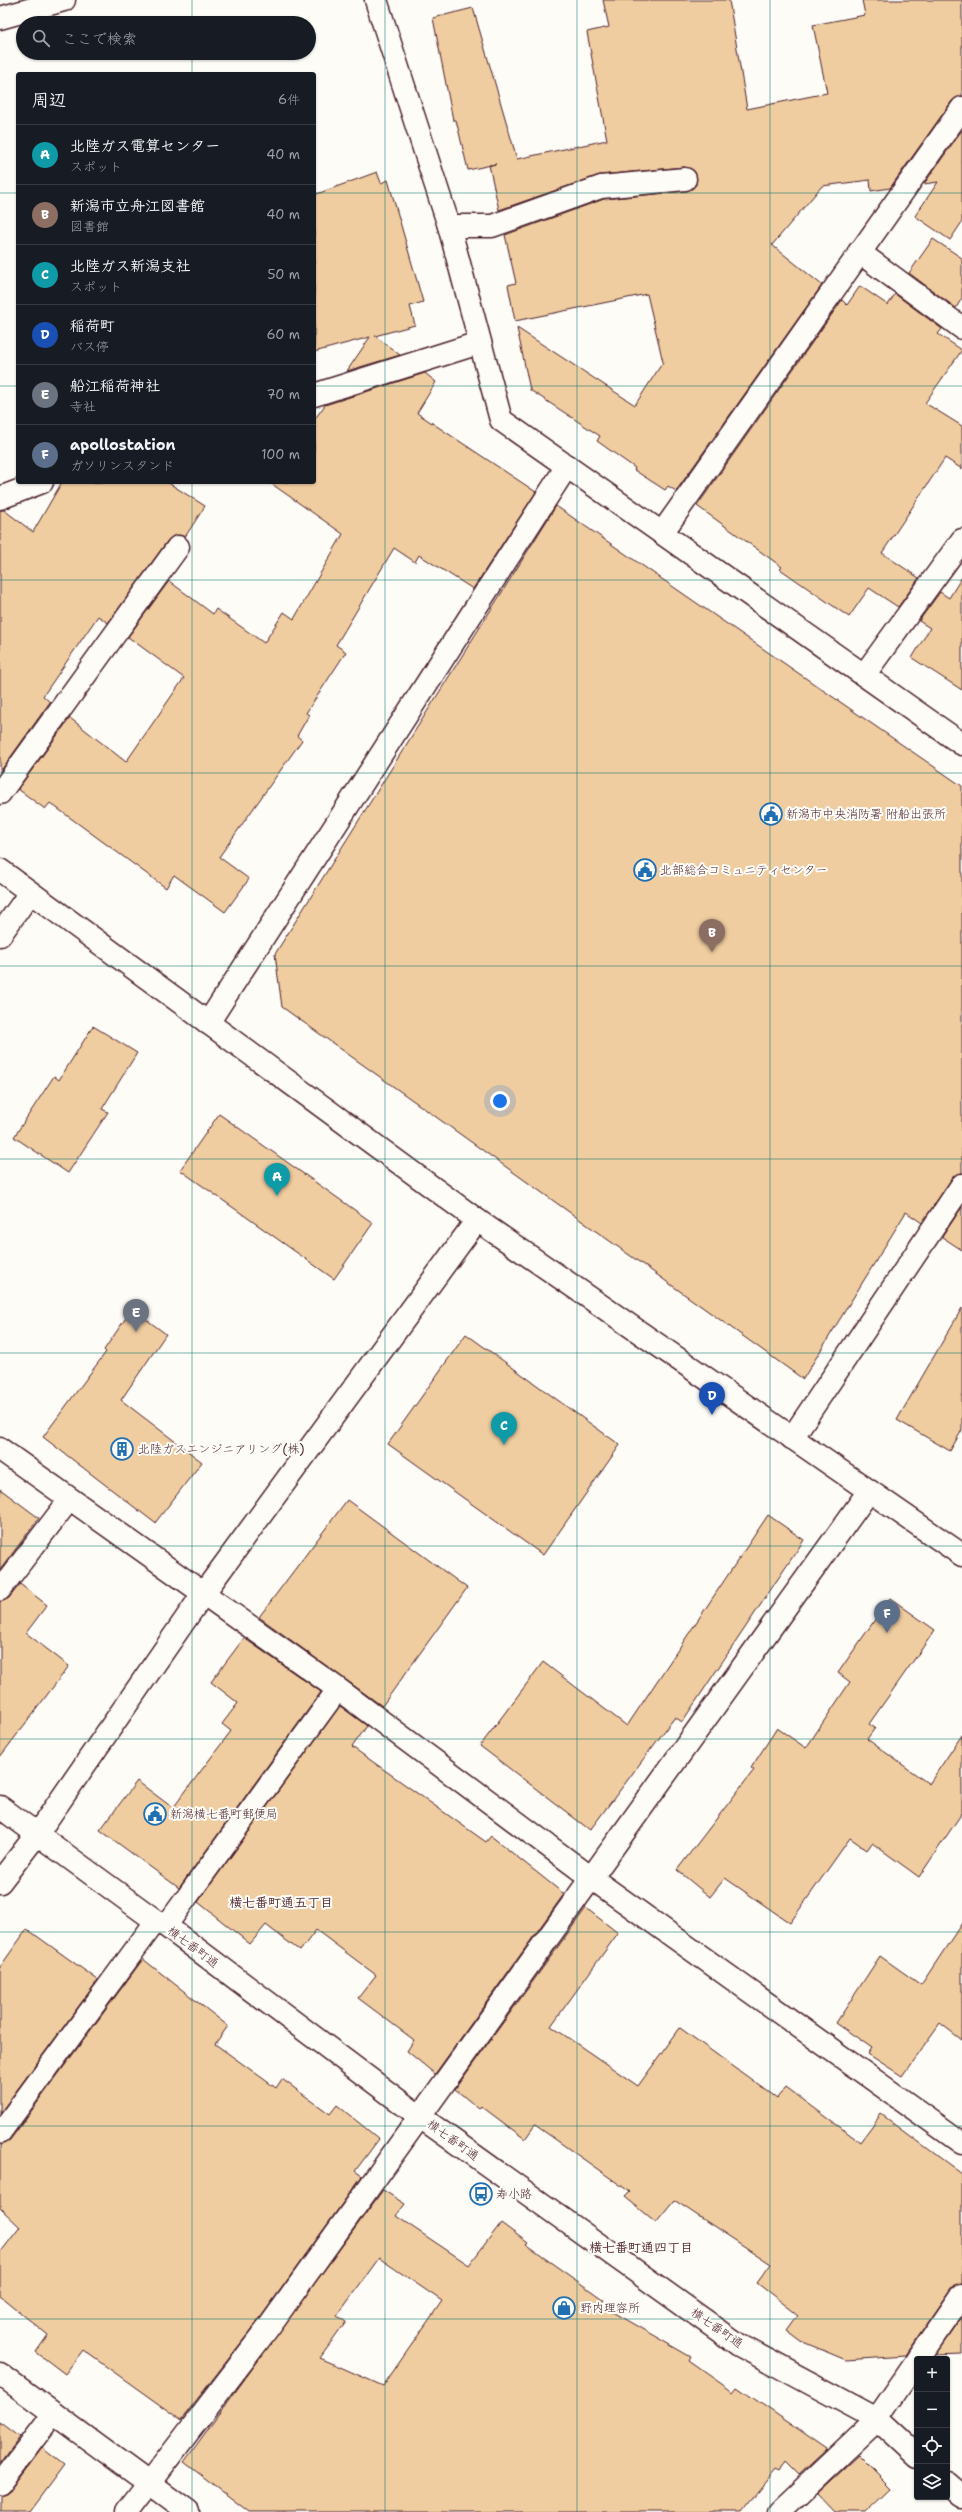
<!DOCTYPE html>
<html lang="ja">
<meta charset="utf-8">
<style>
body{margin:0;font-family:"Shantell Sans","Klee One",sans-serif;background:#20242c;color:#f1f3f6}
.controls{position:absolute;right:12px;bottom:12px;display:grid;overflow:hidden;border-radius:4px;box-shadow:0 1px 3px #0004}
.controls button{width:36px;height:36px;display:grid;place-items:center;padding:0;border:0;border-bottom:1px solid #363941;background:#171b24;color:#f1f3f6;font:20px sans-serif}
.you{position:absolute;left:500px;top:1101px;width:14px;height:14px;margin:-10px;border:3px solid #fff;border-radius:50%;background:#1a73e8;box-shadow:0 0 0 6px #1a73e833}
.badge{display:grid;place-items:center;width:26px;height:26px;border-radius:50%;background:#7c3aed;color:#fff;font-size:13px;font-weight:700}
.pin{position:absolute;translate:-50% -33px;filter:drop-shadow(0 1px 2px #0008)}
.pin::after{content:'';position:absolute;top:21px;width:14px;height:12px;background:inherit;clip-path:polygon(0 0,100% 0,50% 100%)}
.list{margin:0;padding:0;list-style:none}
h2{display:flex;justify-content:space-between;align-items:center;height:52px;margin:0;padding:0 16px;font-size:17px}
h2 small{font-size:13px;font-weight:400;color:#9ea1a6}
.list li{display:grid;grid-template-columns:26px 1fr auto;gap:12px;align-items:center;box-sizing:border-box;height:60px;padding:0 16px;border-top:1px solid #363941}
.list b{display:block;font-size:15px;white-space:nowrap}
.list p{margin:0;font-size:13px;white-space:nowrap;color:#9ea1a6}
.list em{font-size:13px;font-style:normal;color:#9ea1a6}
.icon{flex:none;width:22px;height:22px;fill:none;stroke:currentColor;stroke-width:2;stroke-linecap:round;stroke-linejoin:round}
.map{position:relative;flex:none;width:962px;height:2512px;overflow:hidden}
.search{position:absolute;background:#171b24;box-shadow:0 1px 3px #0004;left:16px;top:16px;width:300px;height:44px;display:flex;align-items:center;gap:10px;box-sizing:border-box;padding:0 14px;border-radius:22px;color:#9ea1a6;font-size:15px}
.panel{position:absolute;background:#171b24;box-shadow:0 1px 3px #0004;left:16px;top:72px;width:300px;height:412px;border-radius:4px}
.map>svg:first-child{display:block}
</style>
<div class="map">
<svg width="962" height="2512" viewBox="0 0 962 2512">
<rect width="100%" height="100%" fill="#fdfcf7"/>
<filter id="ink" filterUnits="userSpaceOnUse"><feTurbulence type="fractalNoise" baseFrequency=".025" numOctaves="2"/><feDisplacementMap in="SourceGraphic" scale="8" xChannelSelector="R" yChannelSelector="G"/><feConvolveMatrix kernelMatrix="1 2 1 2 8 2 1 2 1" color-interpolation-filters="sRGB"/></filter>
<g filter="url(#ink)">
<g fill="#efcda0" stroke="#4a1f2b" fill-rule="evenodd">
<polygon points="603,0 729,0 747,109 827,93 813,25 865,15 862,0 962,0 962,96 952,101 890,188 871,191 870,180 822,186 772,245 822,285 676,491 668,486 665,490 634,470 635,468 597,441 600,436 530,390 517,328 635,405 663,362 647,294 515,321 508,285 516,283 505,235 604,199 687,191 696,185 695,172 684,167 600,175 499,210 489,165 496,164 468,170 456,120 453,120 433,18 473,8 517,159 607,140 587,32 609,27"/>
<polygon points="962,130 962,222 950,240 915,216 938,182 924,184"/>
<polygon points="377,172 381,183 388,180 423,302 410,306 415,325 375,336 400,355 347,371 370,337 314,352 314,195"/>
<polygon points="933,239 962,258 962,298 956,308 909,273"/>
<polygon points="860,286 888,305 895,294 942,329 938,334 962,350 925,403 962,426 962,469 945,458 882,553 919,578 898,607 869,588 849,617 780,569 782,567 697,506 842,300 847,305"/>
<polygon points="425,373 436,382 417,413 536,492 473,589 419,555 415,562 394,548 336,645 346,652 306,713 309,715 297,736 302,740 219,857 249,879 225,912 174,875 166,888 50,803 45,809 18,789 70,718 126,762 184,678 128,637 169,581 213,614 216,609 264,643 284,612 294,619 343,534 269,482 314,482 314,420 325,405"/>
<polygon points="62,482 167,482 205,506 185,537 179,535 168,540 108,623 98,616 43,696 50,702 0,772 0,510 4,510 33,532"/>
<polygon points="556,506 962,786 962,1173 952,1178 922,1223 906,1212 803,1379 282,1007 275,954"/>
<polygon points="962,577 962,690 912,658 930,628 919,621 940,592 949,598"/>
<polygon points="93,1026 137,1053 102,1109 108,1112 68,1173 14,1137 54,1076 59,1080"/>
<polygon points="219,1114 373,1223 334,1279 180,1170"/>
<polygon points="962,1207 962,1250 942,1237"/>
<polygon points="962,1308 962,1430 950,1451 897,1420"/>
<polygon points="132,1309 166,1334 121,1400 202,1462 155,1523 43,1437 106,1352 104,1350"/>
<polygon points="466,1334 620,1445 543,1555 388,1444"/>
<polygon points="0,1489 39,1518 0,1570"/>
<polygon points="347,1500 467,1588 382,1706 259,1617"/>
<polygon points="768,1515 804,1540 682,1722 675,1717 590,1830 480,1746 543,1662 627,1726"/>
<polygon points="20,1584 47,1605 26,1633 69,1666 0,1757 0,1602 9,1598"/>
<polygon points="890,1598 935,1630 869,1724 875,1728 867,1739 929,1784 962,1735 962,1813 919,1877 872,1843 867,1850 850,1838 790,1923 725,1878 710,1897 677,1870 754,1770 751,1768 777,1728 806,1748 850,1682 838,1673"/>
<polygon points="244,1638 321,1692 179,1888 100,1830 137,1781 173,1808 231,1731 222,1724 238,1703 211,1682"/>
<polygon points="340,1706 367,1726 352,1747 486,1842 491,1836 564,1894 435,2074 407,2051 414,2040 358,1998 376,1975 316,1930 300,1951 266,1925 250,1944 198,1902"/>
<polygon points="586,1908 618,1933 551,2026 638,2086 680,2028 777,2098 786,2087 860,2142 881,2114 962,2174 962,2283 952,2288 905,2356 846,2360 803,2342 787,2330 798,2315 757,2283 771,2264 674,2200 656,2222 625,2197 630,2192 535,2125 525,2139 481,2106 479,2109 455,2089"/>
<polygon points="962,1923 962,2040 940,2023 902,2076 868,2054 872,2048 836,2023 880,1956 921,1985"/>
<polygon points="27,1929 98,1980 0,2113 0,1967"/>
<polygon points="143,1959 228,2026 215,2044 276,2088 282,2079 330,2114 337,2105 379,2139 355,2171 362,2176 258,2321 181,2420 83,2350 65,2374 36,2352 48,2335 0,2296 0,2253 20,2227 0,2208 0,2145 10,2140"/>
<path d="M 383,2190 L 405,2204 L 396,2216 L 469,2265 L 501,2223 L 528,2243 L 526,2245 L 604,2300 L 600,2305 L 691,2357 L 689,2361 L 733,2392 L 737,2387 L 827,2449 L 799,2475 L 786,2462 L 780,2472 L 776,2470 L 742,2512 L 249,2512 L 184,2462 ZM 379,2258 L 442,2301 L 383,2386 L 320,2358 L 346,2322 L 337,2316 Z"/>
<polygon points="962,2317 962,2353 936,2354"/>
<polygon points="0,2422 20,2437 0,2464"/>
<polygon points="42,2448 64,2465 29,2512 0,2512 0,2496 10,2491"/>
<polygon points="858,2455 891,2488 866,2512 835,2512 817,2493"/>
</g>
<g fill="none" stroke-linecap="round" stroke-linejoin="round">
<g stroke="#4a1f2b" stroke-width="24">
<g id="lane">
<polyline points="0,1590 70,1499"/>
<polyline points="166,1926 338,1689"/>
<polyline points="0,2133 156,1921"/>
<polyline points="0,2484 54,2413"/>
</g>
</g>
<g stroke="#4a1f2b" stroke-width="25">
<g id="street">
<polyline points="376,0 449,226 501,420 962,744"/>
<polyline points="449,226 492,226 601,187 685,179"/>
<polyline points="859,252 962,328"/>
<polyline points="314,395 479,343"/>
<polyline points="0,498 42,482"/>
<polyline points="662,533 962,108"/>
<polyline points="864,675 962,540"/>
<polyline points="0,793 178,547"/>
<polyline points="0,935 30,893"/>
<polyline points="208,1023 567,466"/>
<polyline points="792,1438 962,1185"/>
<polyline points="0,1449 338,1689 590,1877 962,2143"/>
<polyline points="918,2359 962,2295"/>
<polyline points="0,2374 188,2512"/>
<polyline points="127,2512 268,2328 869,1491"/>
<polyline points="779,2512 877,2419 917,2361"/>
</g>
</g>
<g stroke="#4a1f2b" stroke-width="25">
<g id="secondary">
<polyline points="0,18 64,0"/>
<polyline points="0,870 477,1220 962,1555"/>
<polyline points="0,1807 156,1921 166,1926 419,2116 739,2345 877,2419 917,2456"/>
<polyline points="0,1882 37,1834 203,1594 477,1220"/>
<polyline points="947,2483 962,2496"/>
</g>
</g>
<use href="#lane" stroke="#fdfcf7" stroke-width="21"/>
<use href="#street" stroke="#fdfcf7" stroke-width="22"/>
<use href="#secondary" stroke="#fdfcf7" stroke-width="22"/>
</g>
</g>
<path fill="none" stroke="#0f766e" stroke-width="1" stroke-opacity="0.55" d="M 192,0 L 192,23M 385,0 L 385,2512M 577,0 L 577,2512M 770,0 L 770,2512M 192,53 L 192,74M 0,193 L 18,193M 314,193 L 962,193M 0,386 L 18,386M 314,386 L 962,386M 192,482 L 192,2512M 0,580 L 962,580M 0,773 L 962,773M 0,966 L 962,966M 0,1159 L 962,1159M 0,1353 L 962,1353M 0,1546 L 962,1546M 0,1739 L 962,1739M 0,1932 L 962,1932M 0,2126 L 962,2126M 0,2319 L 962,2319"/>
<defs>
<g id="civic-ring" transform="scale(1.15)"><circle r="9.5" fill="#fdfcf7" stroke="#1f6fb2" stroke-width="1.5"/><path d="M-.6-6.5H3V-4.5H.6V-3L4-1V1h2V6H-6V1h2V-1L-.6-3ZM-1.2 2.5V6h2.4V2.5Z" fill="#1f6fb2"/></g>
<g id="building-ring" transform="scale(1.15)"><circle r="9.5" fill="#fdfcf7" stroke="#1f6fb2" stroke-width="1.5"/><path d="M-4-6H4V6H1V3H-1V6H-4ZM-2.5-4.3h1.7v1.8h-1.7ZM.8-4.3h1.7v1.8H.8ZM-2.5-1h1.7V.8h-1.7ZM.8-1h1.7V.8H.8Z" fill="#1f6fb2"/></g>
<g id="bus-ring" transform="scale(1.15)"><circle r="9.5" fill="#fdfcf7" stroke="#1f6fb2" stroke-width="1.5"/><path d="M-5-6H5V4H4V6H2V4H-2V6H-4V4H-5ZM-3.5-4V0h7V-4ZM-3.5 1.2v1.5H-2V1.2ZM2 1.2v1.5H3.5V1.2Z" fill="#1f6fb2"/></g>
<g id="shop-ring" transform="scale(1.15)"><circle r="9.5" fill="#fdfcf7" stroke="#1f6fb2" stroke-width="1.5"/><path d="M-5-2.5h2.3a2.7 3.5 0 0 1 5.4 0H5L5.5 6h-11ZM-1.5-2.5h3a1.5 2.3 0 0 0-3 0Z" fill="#1f6fb2"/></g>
</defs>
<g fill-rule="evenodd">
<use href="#civic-ring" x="771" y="814"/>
<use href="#civic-ring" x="645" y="870"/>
<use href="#building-ring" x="122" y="1449"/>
<use href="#civic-ring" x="155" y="1814"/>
<use href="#bus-ring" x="481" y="2194"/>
<use href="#shop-ring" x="564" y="2308"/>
</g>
<g text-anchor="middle" stroke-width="4" stroke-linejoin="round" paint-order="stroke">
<g font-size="12" fill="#4a1f2b" stroke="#fdfcf7" text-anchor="start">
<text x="786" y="818">新潟市中央消防署 附船出張所</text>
<text x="660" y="874">北部総合コミュニティセンター</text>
<text x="138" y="1453">北陸ガスエンジニアリング(株)</text>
<text x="170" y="1818">新潟横七番町郵便局</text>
<text x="496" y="2198">寿小路</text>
<text x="580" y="2312">野内理容所</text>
</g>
<g font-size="12" fill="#4a1f2b" stroke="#fdfcf7">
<text transform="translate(193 1947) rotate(37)" y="4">横七番町通</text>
<text transform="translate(453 2140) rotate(36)" y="4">横七番町通</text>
<text transform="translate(717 2328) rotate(35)" y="4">横七番町通</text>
</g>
<g font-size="13" font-weight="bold" fill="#4a1f2b" stroke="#fdfcf7">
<text x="281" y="1907">横七番町通五丁目</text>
<text x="641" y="2252">横七番町通四丁目</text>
</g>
</g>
</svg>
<div class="controls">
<button>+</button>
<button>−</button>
<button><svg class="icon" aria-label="locate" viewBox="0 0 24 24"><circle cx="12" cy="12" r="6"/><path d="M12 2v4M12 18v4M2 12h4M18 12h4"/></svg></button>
<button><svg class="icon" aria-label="layers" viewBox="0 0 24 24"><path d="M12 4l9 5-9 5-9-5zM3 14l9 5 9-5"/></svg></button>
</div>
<div class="you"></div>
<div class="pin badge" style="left:277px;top:1196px;background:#0f9aa8">A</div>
<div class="pin badge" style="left:712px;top:952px;background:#8d6e63">B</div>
<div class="pin badge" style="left:504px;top:1445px;background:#0f9aa8">C</div>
<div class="pin badge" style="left:712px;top:1415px;background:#1a4fb4">D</div>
<div class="pin badge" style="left:136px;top:1332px;background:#6b7280">E</div>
<div class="pin badge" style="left:887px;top:1633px;background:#5c6f8a">F</div>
<div class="search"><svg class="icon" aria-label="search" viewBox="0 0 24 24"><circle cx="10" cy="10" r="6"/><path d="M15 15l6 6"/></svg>ここで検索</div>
<section class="panel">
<h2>周辺<small>6件</small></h2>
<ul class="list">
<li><span class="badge" style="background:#0f9aa8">A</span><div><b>北陸ガス電算センター</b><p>スポット</p></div><em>40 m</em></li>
<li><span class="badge" style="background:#8d6e63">B</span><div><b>新潟市立舟江図書館</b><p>図書館</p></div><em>40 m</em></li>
<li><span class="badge" style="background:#0f9aa8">C</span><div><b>北陸ガス新潟支社</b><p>スポット</p></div><em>50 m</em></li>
<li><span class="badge" style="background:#1a4fb4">D</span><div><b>稲荷町</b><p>バス停</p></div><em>60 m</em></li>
<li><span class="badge" style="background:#6b7280">E</span><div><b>船江稲荷神社</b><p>寺社</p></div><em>70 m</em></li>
<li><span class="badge" style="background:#5c6f8a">F</span><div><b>apollostation</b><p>ガソリンスタンド</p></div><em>100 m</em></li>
</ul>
</section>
</div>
